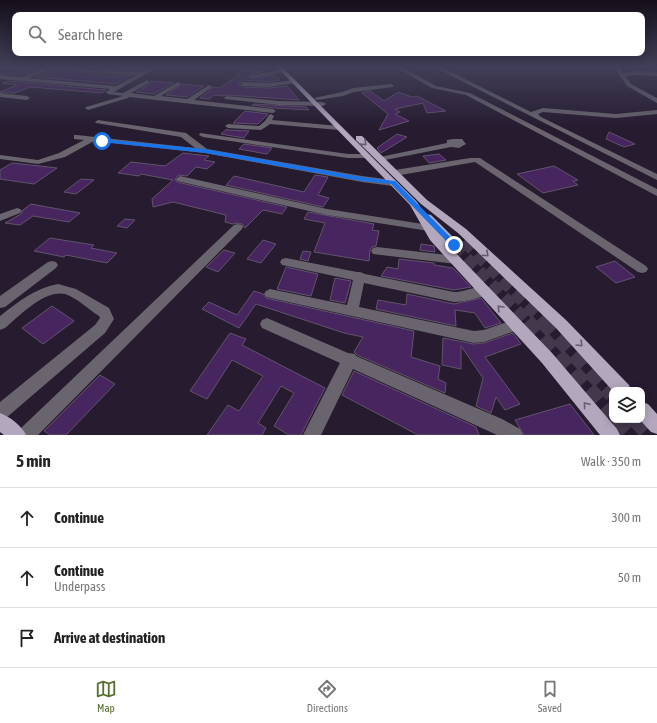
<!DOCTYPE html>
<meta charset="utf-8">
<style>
body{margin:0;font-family:"Asap Condensed",sans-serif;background:#f6f6f6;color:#222}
.controls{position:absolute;right:12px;bottom:12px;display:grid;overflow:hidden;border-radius:8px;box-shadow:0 2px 10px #0003}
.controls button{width:36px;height:36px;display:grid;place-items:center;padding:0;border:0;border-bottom:1px solid #e0e0e0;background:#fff;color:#222;font:20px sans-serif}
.stop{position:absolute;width:12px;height:12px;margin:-9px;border:3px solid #1a73e8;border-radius:50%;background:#fff}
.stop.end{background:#1a73e8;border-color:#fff;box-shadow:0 1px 4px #0008}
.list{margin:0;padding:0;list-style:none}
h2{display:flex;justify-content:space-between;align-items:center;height:52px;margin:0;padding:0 16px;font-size:17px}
h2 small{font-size:13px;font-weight:400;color:#767676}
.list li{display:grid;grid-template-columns:26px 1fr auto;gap:12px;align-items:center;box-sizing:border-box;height:60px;padding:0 16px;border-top:1px solid #e0e0e0}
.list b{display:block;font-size:15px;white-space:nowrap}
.list p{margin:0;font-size:13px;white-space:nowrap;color:#767676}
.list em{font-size:13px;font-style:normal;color:#767676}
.icon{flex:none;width:22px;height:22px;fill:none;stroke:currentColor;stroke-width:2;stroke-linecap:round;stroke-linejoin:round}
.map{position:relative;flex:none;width:657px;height:435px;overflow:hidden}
.search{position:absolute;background:#fff;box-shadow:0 2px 10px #0003;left:12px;right:12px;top:12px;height:44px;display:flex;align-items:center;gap:10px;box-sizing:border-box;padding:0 14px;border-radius:8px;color:#767676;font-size:15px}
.sheet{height:232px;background:#fff}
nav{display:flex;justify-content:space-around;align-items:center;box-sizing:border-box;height:56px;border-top:1px solid #e0e0e0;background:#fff;font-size:11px;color:#767676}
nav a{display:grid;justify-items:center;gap:2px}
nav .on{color:#556f2e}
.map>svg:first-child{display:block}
</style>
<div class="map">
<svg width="657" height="435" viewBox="0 0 657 435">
<rect width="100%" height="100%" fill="#261b2f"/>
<g fill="#47255e" stroke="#61546b">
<polygon points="5,67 41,67 22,75 0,74 0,71"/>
<polygon points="45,67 97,74 101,72 101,70 87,67 147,67 142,70 103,70 102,73 106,76 131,76 116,84 35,77 46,72 47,70"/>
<polygon points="245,70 264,71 248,75 251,79 275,75 280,80 269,82 243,80 239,84 242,87 269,88 287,86 299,100 227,95 224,96 214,95 209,99 200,98 212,89 212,87 220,88"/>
<polygon points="8,81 106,90 102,93 30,87 15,93 0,92 17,85 2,83"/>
<polygon points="151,81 173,83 154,94 136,92 150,84"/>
<polygon points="182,84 204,86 187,97 166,95"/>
<polygon points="370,91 384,101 398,92 412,97 417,96 446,111 427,113 423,103 395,109 400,112 395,114 409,121 379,130 388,114 362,93"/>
<polygon points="254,104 306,107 309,110 274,108 252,105"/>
<polygon points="245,111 268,114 258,124 233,123"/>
<polygon points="227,129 228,130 249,131 244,138 221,134"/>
<polygon points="609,132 635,144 624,147 606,139"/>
<polygon points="397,134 407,137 381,153 377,148"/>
<polygon points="244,144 272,148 267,154 239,149"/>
<polygon points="183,153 209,156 204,160 215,162 207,169 196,167 187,176 179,175 175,179 177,182 287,207 282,214 263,210 245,228 242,224 238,223 233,224 225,222 226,215 173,202 153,207 152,199 173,180 141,174 139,176 118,173 131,162 165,166"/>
<polygon points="439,154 446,160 429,163 423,156"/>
<polygon points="12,163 40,166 57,168 34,184 0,179 0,170"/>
<polygon points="554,166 578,180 573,181 578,185 543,193 517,174"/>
<polygon points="315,175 328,177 318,195 329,198 323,207 226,185 234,176 304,192"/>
<polygon points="81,179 94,180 76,194 64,192"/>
<polygon points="31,204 80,213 69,222 33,216 20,225 5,223 21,214 23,210"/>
<polygon points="308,212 374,224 372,230 379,231 376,246 372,247 370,250 369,261 314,252 325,223 304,219"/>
<polygon points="125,219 135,220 127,228 117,226"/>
<polygon points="50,238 94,245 91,248 117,253 107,263 66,255 64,257 34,251"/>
<polygon points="263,240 276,244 261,263 247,259"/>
<polygon points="421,244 434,246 435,252 420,250"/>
<polygon points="224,250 235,253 218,272 206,267"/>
<polygon points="303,251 311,252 308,261 300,259"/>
<polygon points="399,259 434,263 434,265 453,268 471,287 454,290 381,276 387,267 398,269"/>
<polygon points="615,261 635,277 616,283 596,267"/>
<polygon points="286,267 318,274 311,296 277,289"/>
<polygon points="335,278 351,281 345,303 330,300"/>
<polygon points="254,291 263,294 266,298 414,331 411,357 440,366 438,379 446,383 445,393 357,355 354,352 363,337 344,333 256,304 239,328 202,309 209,302 237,315"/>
<polygon points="407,294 454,304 481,298 501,323 485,328 475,313 455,310 456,326 376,309 378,300 406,305"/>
<polygon points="52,306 74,321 43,344 22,328"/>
<polygon points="230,333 246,339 242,345 325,388 301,435 289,435 274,426 294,393 281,386 258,423 266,428 262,435 207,435 228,405 239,411 263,376 232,360 207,399 190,391"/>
<polygon points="513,333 521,344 485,357 520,404 505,410 496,397 491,413 476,406 483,378 461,346 461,369 442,365 443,338 474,344 484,343"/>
<polygon points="354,371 476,427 479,435 418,435 342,395"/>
<polygon points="100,375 115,384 66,435 50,435 44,431"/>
<polygon points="570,404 594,435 524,435 515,420"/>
</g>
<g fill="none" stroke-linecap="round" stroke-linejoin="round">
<g stroke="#44394c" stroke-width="12" stroke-dasharray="12 6" stroke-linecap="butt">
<polyline points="464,241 543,322"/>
<polyline points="454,245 528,322"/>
</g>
<g stroke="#44394c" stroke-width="15" stroke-dasharray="15 8" stroke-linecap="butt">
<polyline points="527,321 612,414"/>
<polyline points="542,321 612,395"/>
<polyline points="617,420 631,435"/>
<polyline points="635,420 649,435"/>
</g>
<g fill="#69646e" fill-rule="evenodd">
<polygon points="0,67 4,67 0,70"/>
<polygon points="53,67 75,67 100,71 97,73"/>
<polygon points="151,67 158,67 114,92 123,93 147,80 150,82 149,83 131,93 154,96 178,82 181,84 180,85 161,96 187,99 209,85 211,86 211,88 194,100 273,109 276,111 273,113 129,97 128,98 88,110 85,108 86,107 123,96 108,94 106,92 110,89 0,79 0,75 22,77 43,68 46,70 45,71 29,78 116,86 137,75 106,74 104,73 104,71 142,72"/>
<polygon points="395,67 402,67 436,86 470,93 657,189 657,196 466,95 432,88"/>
<polygon points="434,67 441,67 531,112 543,108 616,114 657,110 657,114 616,118 543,112 538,114 541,117 657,174 657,180"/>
<polygon points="614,67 619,67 623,73 634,71 657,72 657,76 634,75 625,76 631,84 657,98 657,103 627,86"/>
<polygon points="283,69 286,71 285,72 252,78 249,76"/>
<polygon points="294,80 296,81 296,83 269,87 243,86 240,84 243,82 269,83"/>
<polygon points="391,84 394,86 393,87 354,92 343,96 317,100 314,98 342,92 353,88"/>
<polygon points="0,93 27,96 30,98 27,100 0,97"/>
<polygon points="227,96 279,101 323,102 326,104 323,106 279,105 225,99 224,98"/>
<polygon points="271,114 274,116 272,120 339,126 343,128 339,130 270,124 261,130 228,128 225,126 228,124 259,126 265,121 269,115"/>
<polygon points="98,120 186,133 207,149 362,176 393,180 397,183 393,186 362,182 205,153 94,141 65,157 38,164 0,159 0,155 38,160 59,153 84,140 74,139 74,135 77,135 195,148 181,137 96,123 95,122"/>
<polygon points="200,133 348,154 367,154 371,156 367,158 348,158 203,137 199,135"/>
<polygon points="453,139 462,139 466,144 459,148 451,147 380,161 376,159 380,157 447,143 447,140"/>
<polygon points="470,158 480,158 646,266 648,269 646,272 642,273 638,272 475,162 395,176 391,173 395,170"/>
<polygon points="180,176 327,209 429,225 434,228 429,231 327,215 177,181 176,179"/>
<polygon points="17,208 20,209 22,211 20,213 0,221 0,214"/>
<polygon points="238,224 242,225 243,227 242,229 38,435 17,435 20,429 234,225"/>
<polygon points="377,247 456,256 460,257 462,260 460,263 456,264 373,254 371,251 373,248"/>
<path d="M 286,258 L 357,272 L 360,272 L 365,274 L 454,292 C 465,292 479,284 489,288 L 491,291 L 489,294 C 478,298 466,302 454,302 L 364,283 L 359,307 L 474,331 L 484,330 L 516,319 L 521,321 L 523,325 L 521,329 L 484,342 L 474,343 L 266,297 L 264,294 L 266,291 L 270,289 L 347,305 L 353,280 L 282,265 L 280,262 L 282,259 Z"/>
<polygon points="52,261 56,262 58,265 56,268 5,307 0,308 0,296 48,262"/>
<path d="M 58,284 L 76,289 L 109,308 L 114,319 L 105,333 L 6,418 L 0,420 L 0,402 L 95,325 L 100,318 L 99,316 C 88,309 77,298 65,294 C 45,289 19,316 5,328 L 0,330 L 0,316 C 18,302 35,288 58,284 Z"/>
<polygon points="267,318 348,353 355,354 356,356 502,419 520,429 523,435 497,435 353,369 321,435 303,435 340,363 262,328 260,324 262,320"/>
</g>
<g fill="#b3a7be" fill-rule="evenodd">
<polygon points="277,67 282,67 417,202 425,214 431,215 458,242 459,245 458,248 451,248 552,353 617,429 620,435 600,435 542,363 430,240 410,205"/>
<polygon points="356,136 362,136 427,200 466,229 566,320 629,385 631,390 612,390 556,328 458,233 421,204 356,140"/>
<polygon points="642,402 648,404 657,414 657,434 651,432 640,420 642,420"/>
<path d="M 0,413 C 10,417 21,425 26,435 L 4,435 L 0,432 Z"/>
</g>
</g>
<defs><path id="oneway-chevron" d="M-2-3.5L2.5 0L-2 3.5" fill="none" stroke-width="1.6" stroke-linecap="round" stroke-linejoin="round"/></defs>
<g stroke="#655a6f">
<use href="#oneway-chevron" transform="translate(364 143) rotate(44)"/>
<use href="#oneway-chevron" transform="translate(486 254) rotate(43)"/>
<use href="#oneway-chevron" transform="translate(500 308) rotate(-133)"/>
<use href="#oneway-chevron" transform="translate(580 344) rotate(46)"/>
<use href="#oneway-chevron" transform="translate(586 405) rotate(-130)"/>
</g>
<linearGradient id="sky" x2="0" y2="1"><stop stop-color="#150f1a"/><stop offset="0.52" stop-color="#413f58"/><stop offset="1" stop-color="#413f58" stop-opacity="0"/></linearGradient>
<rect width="657" height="128" fill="url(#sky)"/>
<polygon fill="#1a73e8" points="102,139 205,149 362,177 395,181 458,245 454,247 451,246 391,184 362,181 205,153 101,142"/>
</svg>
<div class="controls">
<button><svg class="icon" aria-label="layers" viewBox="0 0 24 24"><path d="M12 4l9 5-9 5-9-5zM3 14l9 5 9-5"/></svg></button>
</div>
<div class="stop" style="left:102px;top:141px"></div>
<div class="stop end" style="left:454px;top:245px"></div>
<div class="search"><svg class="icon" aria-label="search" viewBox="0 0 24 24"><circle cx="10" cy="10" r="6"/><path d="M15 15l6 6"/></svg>Search here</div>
</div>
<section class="sheet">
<h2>5 min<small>Walk · 350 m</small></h2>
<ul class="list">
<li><svg class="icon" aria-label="ahead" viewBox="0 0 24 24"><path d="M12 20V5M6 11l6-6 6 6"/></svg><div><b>Continue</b></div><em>300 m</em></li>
<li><svg class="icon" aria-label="ahead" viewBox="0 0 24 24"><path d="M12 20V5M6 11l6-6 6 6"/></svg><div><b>Continue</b><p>Underpass</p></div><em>50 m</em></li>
<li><svg class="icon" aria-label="arrive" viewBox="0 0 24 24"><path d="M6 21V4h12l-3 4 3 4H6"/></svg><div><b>Arrive at destination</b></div></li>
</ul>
</section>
<nav>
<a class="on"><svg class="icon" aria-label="map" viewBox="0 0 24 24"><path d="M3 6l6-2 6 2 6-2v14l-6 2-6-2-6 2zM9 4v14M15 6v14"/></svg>Map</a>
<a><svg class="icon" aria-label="directions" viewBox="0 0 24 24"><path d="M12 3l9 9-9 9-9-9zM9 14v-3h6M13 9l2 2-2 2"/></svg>Directions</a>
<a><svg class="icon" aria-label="saved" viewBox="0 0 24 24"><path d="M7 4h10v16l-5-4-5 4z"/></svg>Saved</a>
</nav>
